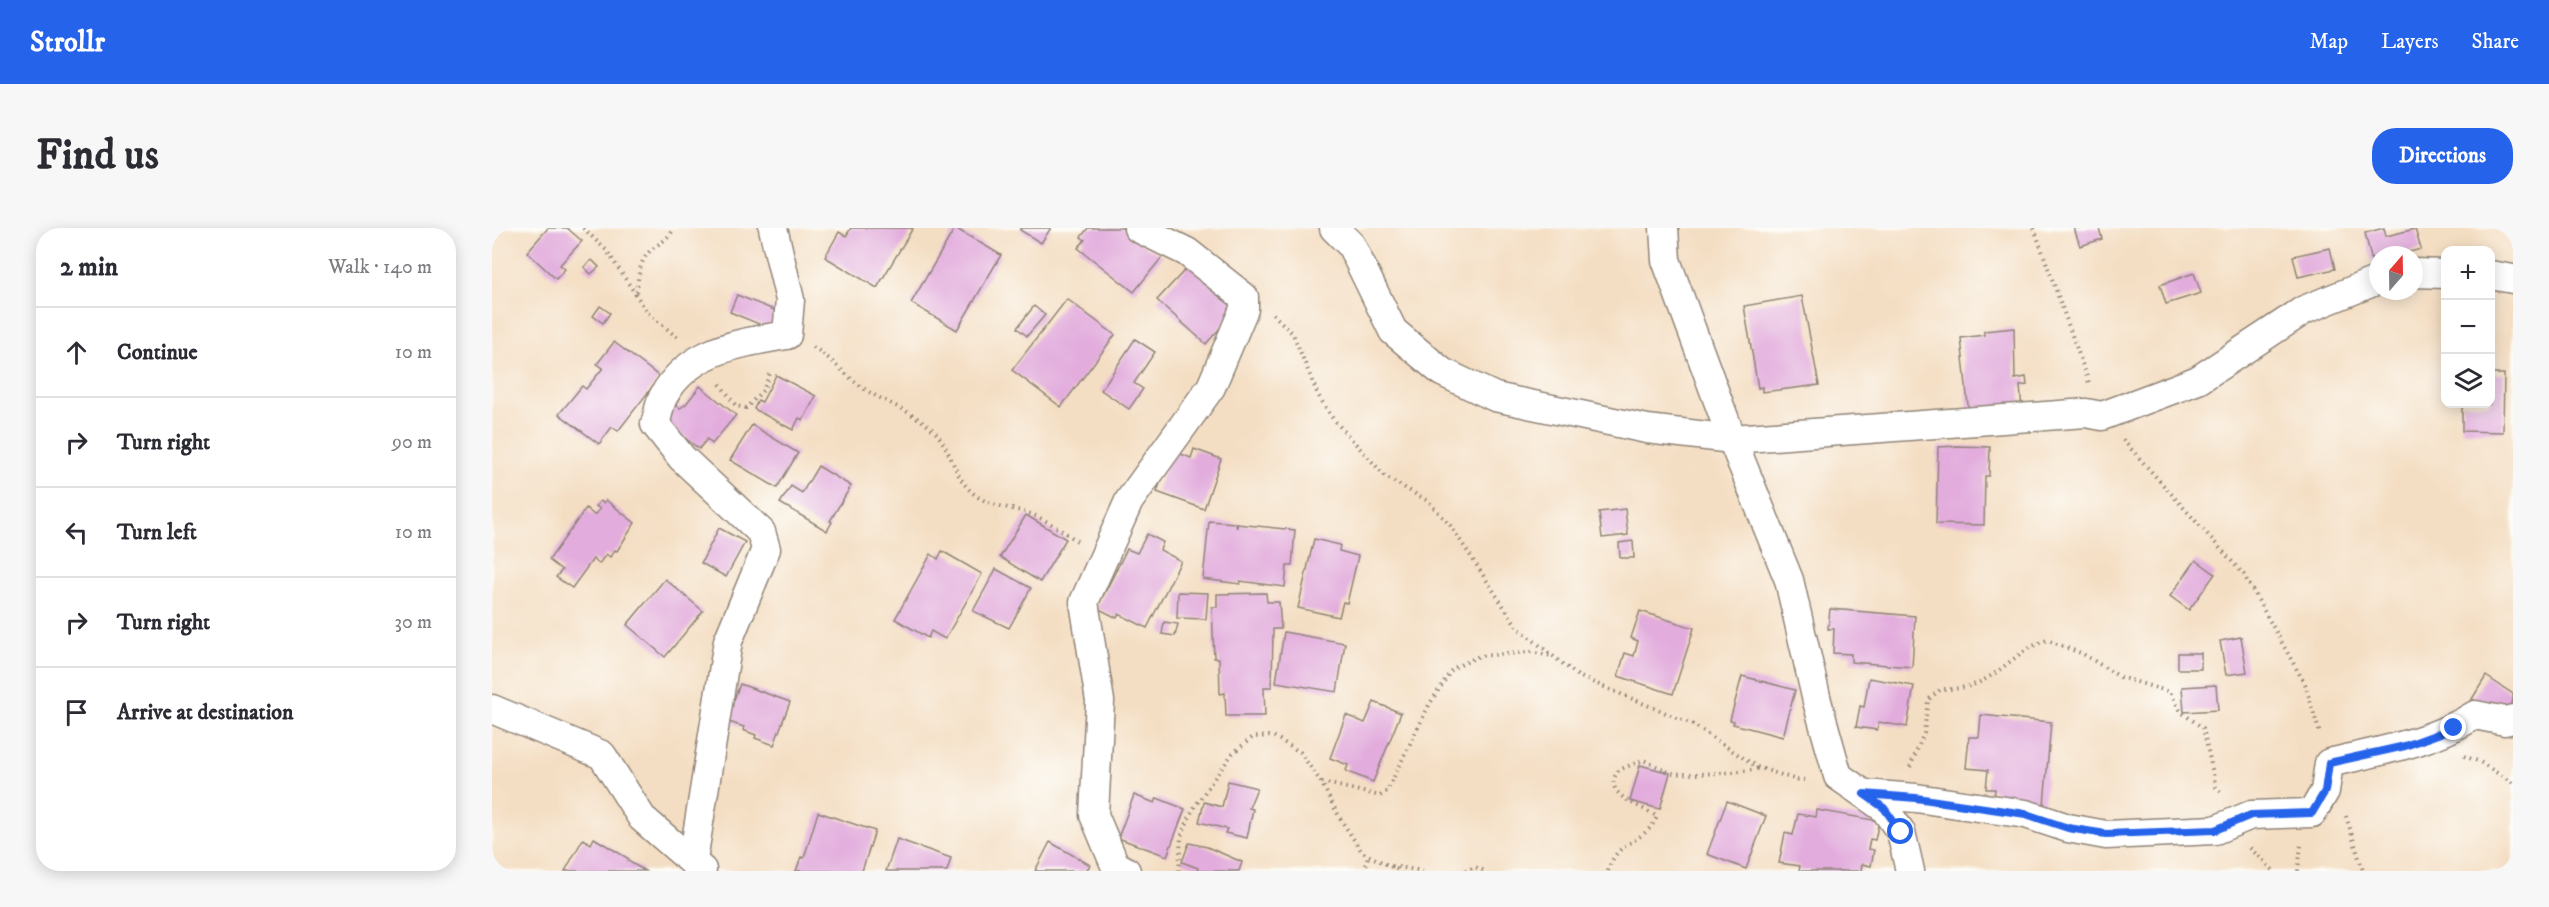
<!DOCTYPE html>
<meta charset="utf-8">
<style>
body{margin:0;font-family:"IM FELL DW Pica",serif;background:#f7f7f7;color:#2b2b33}
.controls{position:absolute;right:18px;top:18px;display:grid;overflow:hidden;border-radius:12px;box-shadow:0 3px 15px #0003}
.controls button{width:54px;height:54px;display:grid;place-items:center;padding:0;border:0;border-bottom:2px solid #e1e1e2;background:#fff;color:#2b2b33;font:30px sans-serif}
.compass{position:absolute;left:1877px;top:18px;width:54px;height:54px;border-radius:50%;background:#fff;box-shadow:0 3px 15px #0003;rotate:20deg}
.stop{position:absolute;width:18px;height:18px;margin:-14px;border:4px solid #2563eb;border-radius:50%;background:#fff}
.stop.end{background:#2563eb;border-color:#fff;box-shadow:0 2px 6px #0008}
.list{margin:0;padding:0;list-style:none}
h2{display:flex;justify-content:space-between;align-items:center;height:78px;margin:0;padding:0 24px;font-size:26px}
h2 small{font-size:20px;font-weight:400;color:#7c7c81}
.list li{display:grid;grid-template-columns:39px 1fr auto;gap:18px;align-items:center;box-sizing:border-box;height:90px;padding:0 24px;border-top:2px solid #e1e1e2}
.list b{display:block;font-size:22px;white-space:nowrap}
.list em{font-size:20px;font-style:normal;color:#7c7c81}
.icon{flex:none;width:33px;height:33px;fill:none;stroke:currentColor;stroke-width:2;stroke-linecap:round;stroke-linejoin:round}
.map{position:relative;flex:none;width:2021px;height:643px;overflow:hidden;border-radius:24px}
header{display:flex;align-items:center;gap:36px;box-sizing:border-box;height:84px;padding:0 30px;background:#2563eb;color:#fff}
header strong{font-size:28px}
nav{display:flex;gap:33px;margin-inline-start:auto;font-size:21px}
.intro{display:flex;align-items:center;justify-content:space-between;box-sizing:border-box;height:144px;padding:0 36px}
h1{margin:0;font-size:42px}
.button{padding:15px 27px;border-radius:24px;background:#2563eb;color:#fff;font-size:21px;font-weight:700}
main{display:flex;gap:36px;padding:0 36px}
aside{flex:1;background:#fff;border-radius:24px;box-shadow:0 3px 15px #0003}
.map>svg:first-child{display:block}
</style>
<header>
<strong>Strollr</strong>
<nav><a>Map</a><a>Layers</a><a>Share</a></nav>
</header>
<div class="intro"><h1>Find us</h1><a class="button">Directions</a></div>
<main>
<aside>
<h2>2 min<small>Walk · 140 m</small></h2>
<ul class="list">
<li><svg class="icon" aria-label="ahead" viewBox="0 0 24 24"><path d="M12 20V5M6 11l6-6 6 6"/></svg><div><b>Continue</b></div><em>10 m</em></li>
<li><svg class="icon" aria-label="right" viewBox="0 0 24 24"><path d="M7 20v-9h11M14 6l5 5-5 5"/></svg><div><b>Turn right</b></div><em>90 m</em></li>
<li><svg class="icon" aria-label="left" viewBox="0 0 24 24"><path d="M17 20v-9H6M10 6l-5 5 5 5"/></svg><div><b>Turn left</b></div><em>10 m</em></li>
<li><svg class="icon" aria-label="right" viewBox="0 0 24 24"><path d="M7 20v-9h11M14 6l5 5-5 5"/></svg><div><b>Turn right</b></div><em>30 m</em></li>
<li><svg class="icon" aria-label="arrive" viewBox="0 0 24 24"><path d="M6 21V4h12l-3 4 3 4H6"/></svg><div><b>Arrive at destination</b></div></li>
</ul>
</aside>
<div class="map">
<svg width="2021" height="643" viewBox="0 0 2021 643">
<rect width="100%" height="100%" fill="#fdfcf7"/>
<filter id="ink" filterUnits="userSpaceOnUse"><feTurbulence type="fractalNoise" baseFrequency=".0167" numOctaves="2"/><feDisplacementMap in="SourceGraphic" scale="12" xChannelSelector="R" yChannelSelector="G"/><feConvolveMatrix kernelMatrix="1 2 1 2 8 2 1 2 1" color-interpolation-filters="sRGB"/></filter>
<filter id="wash" filterUnits="userSpaceOnUse"><feTurbulence type="fractalNoise" baseFrequency=".008" numOctaves="4" result="noise"/><feDisplacementMap in="SourceGraphic" scale="24" xChannelSelector="R" yChannelSelector="G"/><feGaussianBlur stdDeviation="1.35" result="paint"/><feColorMatrix in="noise" values="0 0 0 0 0 0 0 0 0 0 0 0 0 0 0 0 0 1.4 0 .05"/><feComposite in="paint" operator="in"/></filter>
<g filter="url(#wash)">
<rect width="100%" height="100%" fill="#f4dec3"/>
<g id="blocks">
<g fill="#e2acdd">
<polygon points="56,0 75,0 90,13 68,37 73,41 64,51 35,24"/>
<polygon points="359,0 421,0 385,60 333,29 347,4 354,8"/>
<polygon points="463,0 509,27 465,102 419,75"/>
<polygon points="529,0 559,0 549,15 528,2"/>
<polygon points="596,0 630,0 653,18 671,28 642,64 586,20 593,12 589,9"/>
<polygon points="1582,0 1607,0 1610,11 1588,18"/>
<polygon points="1892,0 1894,8 1923,1 1929,21 1906,27 1886,27 1886,32 1880,34 1873,5"/>
<polygon points="1838,20 1843,41 1806,49 1801,28"/>
<polygon points="100,32 107,39 99,46 92,39"/>
<polygon points="702,32 750,75 714,116 665,72"/>
<polygon points="1702,45 1709,65 1674,76 1668,57"/>
<polygon points="245,67 287,84 279,101 238,84"/>
<polygon points="1310,68 1327,157 1270,164 1270,159 1266,160 1252,78"/>
<polygon points="575,71 623,107 569,179 520,142"/>
<polygon points="108,78 118,85 111,95 101,88"/>
<polygon points="542,78 553,87 535,108 525,100"/>
<polygon points="1522,100 1523,151 1534,149 1535,157 1528,158 1530,181 1477,187 1469,110 1492,107 1492,103"/>
<polygon points="643,111 663,124 642,155 651,161 637,181 609,162"/>
<polygon points="122,114 168,149 126,203 120,199 107,216 67,186 90,158 94,161 111,140 105,136"/>
<polygon points="1998,146 2012,146 2011,204 1970,203 1970,176 1998,176"/>
<polygon points="284,147 324,168 311,192 307,190 301,202 262,181 266,172 270,174"/>
<polygon points="208,158 244,187 220,216 215,211 207,221 170,192 183,176 188,180 194,176"/>
<polygon points="260,197 306,225 285,260 238,232"/>
<polygon points="1465,218 1498,219 1497,248 1493,248 1492,297 1444,296 1446,219"/>
<polygon points="702,221 729,231 712,281 665,264 679,222 699,230"/>
<polygon points="326,238 359,258 338,293 340,294 335,303 288,275 299,258 310,265"/>
<polygon points="114,272 143,295 125,323 123,322 118,329 114,326 107,336 101,331 80,360 64,349 70,342 57,332 94,280 102,287 108,281 104,278 108,273 112,275"/>
<polygon points="1133,281 1136,307 1110,310 1107,284"/>
<polygon points="534,287 574,311 548,354 508,329"/>
<polygon points="717,293 743,295 745,300 745,296 803,302 800,338 795,338 793,359 748,353 748,356 711,351"/>
<polygon points="227,300 253,314 234,349 209,335"/>
<polygon points="655,306 671,314 668,322 689,333 655,400 627,386 625,390 605,380 635,321 645,325"/>
<polygon points="822,311 848,317 847,323 866,328 855,375 851,374 847,389 806,380"/>
<polygon points="1141,313 1142,330 1128,330 1127,315"/>
<polygon points="450,323 490,346 453,411 439,403 436,410 403,391 439,326 446,331"/>
<polygon points="1704,332 1723,346 1697,382 1678,368"/>
<polygon points="504,341 539,360 517,400 481,383"/>
<polygon points="173,351 211,383 173,429 135,397"/>
<polygon points="686,364 716,365 714,391 685,390"/>
<polygon points="774,365 775,374 787,374 789,401 781,401 780,459 772,459 773,488 734,488 733,465 728,466 727,430 722,430 720,379 725,379 725,366"/>
<polygon points="1338,381 1423,388 1420,439 1359,434 1359,426 1341,425 1342,401 1336,401"/>
<polygon points="1148,383 1202,400 1181,466 1126,448 1133,425 1142,428 1146,413 1139,410"/>
<polygon points="672,394 686,396 683,408 670,406"/>
<polygon points="792,404 853,415 845,464 784,454"/>
<polygon points="1749,409 1755,444 1734,447 1728,413"/>
<rect x="1686" y="425" width="23" height="16"/>
<polygon points="1250,448 1303,462 1291,509 1241,496 1242,493 1238,492"/>
<polygon points="1994,448 2021,466 2021,472 2010,489 1980,471"/>
<polygon points="1377,450 1422,458 1415,499 1387,494 1385,502 1364,499 1368,478 1372,479"/>
<polygon points="248,456 298,474 282,517 263,510 264,507 251,502 252,499 234,493"/>
<polygon points="1724,457 1726,482 1692,484 1690,459"/>
<polygon points="882,474 909,485 881,554 854,543 856,537 838,530 854,487 873,495"/>
<polygon points="1489,487 1559,494 1552,577 1502,573 1503,561 1494,561 1496,542 1474,540 1477,509 1487,509"/>
<polygon points="1148,537 1178,545 1168,581 1138,573"/>
<polygon points="736,553 765,560 757,580 761,581 755,610 733,605 735,601 707,594 712,574 730,579"/>
<polygon points="642,567 663,575 665,570 693,581 675,628 626,610"/>
<polygon points="1235,573 1274,588 1254,641 1215,626"/>
<polygon points="1325,582 1387,593 1383,612 1378,611 1376,621 1382,622 1379,638 1370,636 1369,643 1307,643 1308,638 1287,635 1293,605 1301,607 1306,586 1324,589"/>
<polygon points="326,584 383,603 370,643 304,643 309,629 312,630"/>
<polygon points="102,610 137,631 136,633 153,643 73,643 91,611 99,616"/>
<polygon points="405,611 459,630 455,643 394,643"/>
<polygon points="558,614 598,637 594,643 543,643"/>
<polygon points="697,615 715,619 750,634 747,643 705,643 706,640 690,634"/>
</g>
</g>
</g>
<g filter="url(#ink)">
<use href="#blocks" fill-opacity="0" stroke="#908477" stroke-width="1.5"/>
<g fill="none" stroke-linecap="round" stroke-linejoin="round">
<g stroke="#908477" stroke-width="31">
<g id="street">
<polyline points="842,0 859,17 901,103 950,144 1003,169 1155,201 1240,211 1594,185 1610,188 1706,152 1812,82 1886,52"/>
<polyline points="1172,0 1174,32 1240,211 1297,352 1325,473 1346,548 1392,580 1409,604 1418,643"/>
<polyline points="1922,45 1954,46"/>
<polyline points="1998,47 2021,51"/>
<polyline points="0,481 110,527 150,590 210,642"/>
<path d="M 1372,566 L 1424,570 L 1534,586 L 1576,600 L 1614,607 L 1723,602 L 1759,587 L 1820,585 L 1833,563 L 1837,535 C 1887,523 1939,515 1983,487 L 2013,493 L 2021,491"/>
<path d="M 201,632 L 236,413 L 274,321 L 269,304 L 190,230 L 163,196 C 166,188 167,177 171,169 C 196,122 247,115 295,107 L 298,72 L 281,0"/>
<polyline points="634,643 623,637 602,587 608,473 592,374 637,273 719,159 752,81 752,69 695,24 646,0"/>
</g>
</g>
<g stroke="#908477" stroke-width="4" stroke-dasharray="1.5 4.5" stroke-linecap="butt">
<polyline points="91,0 115,23 156,85 186,110"/>
<polyline points="1542,0 1597,155"/>
<path d="M 145,64 C 146,49 147,34 158,23 C 167,15 176,12 182,0"/>
<polyline points="781,86 801,106 826,167 841,191 895,250 936,273 958,297 1026,400 1086,448 1200,496 1265,539 1305,552 1315,552"/>
<path d="M 321,119 C 341,131 354,149 374,162 C 396,176 422,184 441,202 C 462,223 460,251 486,269 C 501,279 523,280 539,286 C 556,293 572,303 586,314"/>
<polyline points="228,156 244,178 254,180 272,161 279,142"/>
<polyline points="1631,212 1752,347 1813,456 1828,506"/>
<polyline points="1972,528 1988,534 2021,555"/>
<path d="M 1418,539 L 1432,505 L 1436,472 L 1449,461 C 1503,463 1512,427 1555,412 L 1591,426 L 1628,449 L 1678,464 L 1689,484 L 1711,500 L 1724,559 L 1731,566"/>
<polyline points="830,554 888,568 895,563 937,477 960,441 987,428 1038,424 1060,428"/>
<polyline points="1854,588 1871,643"/>
<polyline points="1758,620 1782,643"/>
<polyline points="900,638 931,643"/>
<polyline points="687,643 689,609 700,583 721,552 741,525 761,509 781,508 808,524 829,554 849,592 870,624 908,643"/>
<polyline points="873,643 876,628"/>
<polyline points="973,643 983,639 993,643"/>
<path d="M 1116,643 C 1125,610 1152,617 1165,589 C 1152,578 1106,567 1127,542 L 1151,532 C 1161,535 1171,543 1181,545 C 1193,548 1256,544 1267,540"/>
<polyline points="1806,643 1809,617"/>
</g>
<use href="#street" stroke="#fff" stroke-width="28"/>
</g>
</g>
<g fill="none" stroke-linecap="round" stroke-linejoin="round" filter="url(#ink)">
<polyline stroke="#2563eb" stroke-width="8" points="1409,604 1392,580 1372,566 1424,570 1534,586 1576,600 1614,606 1723,602 1759,587 1820,585 1833,563 1837,535 1913,518 1962,500"/>
</g>
</svg>
<div class="controls">
<button>+</button>
<button>−</button>
<button><svg class="icon" aria-label="layers" viewBox="0 0 24 24"><path d="M12 4l9 5-9 5-9-5zM3 14l9 5 9-5"/></svg></button>
</div>
<svg class="compass" viewBox="-18 -18 36 36"><path d="M0-13l5 13h-10z" fill="#e53935"/><path d="M0 13l5-13h-10z" fill="#7c7c81"/></svg>
<div class="stop" style="left:1409px;top:604px"></div>
<div class="stop end" style="left:1962px;top:500px"></div>
</div>
</main>
